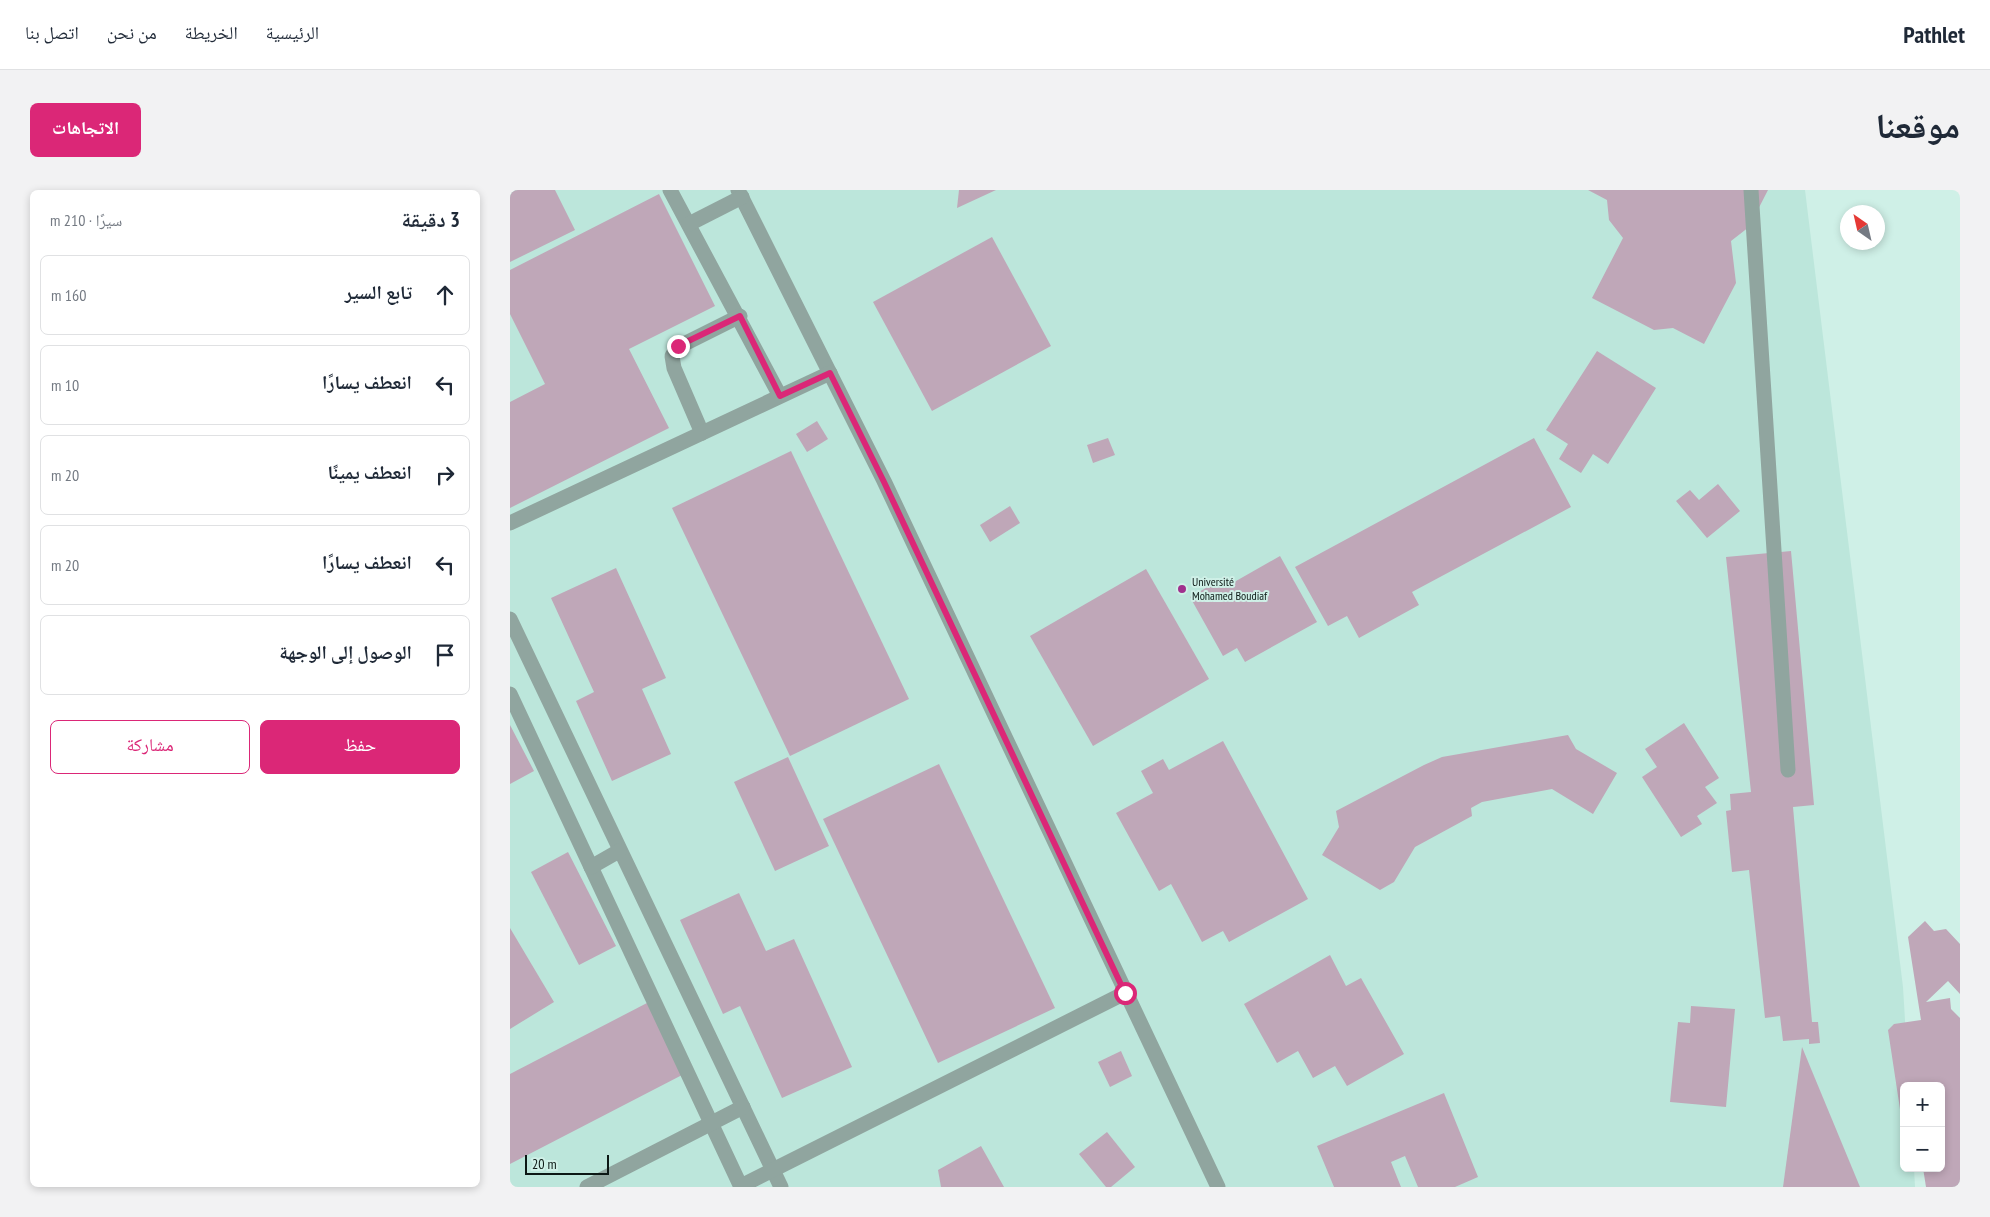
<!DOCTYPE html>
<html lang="ar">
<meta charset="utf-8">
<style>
body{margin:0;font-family:"PT Sans Narrow","Noto Naskh Arabic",sans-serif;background:#f2f2f3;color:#1f2937;direction:rtl}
.controls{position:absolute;right:15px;bottom:15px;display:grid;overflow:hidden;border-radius:8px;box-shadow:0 2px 8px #0003}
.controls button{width:45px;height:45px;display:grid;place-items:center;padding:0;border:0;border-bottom:1px solid #e0e1e3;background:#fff;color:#1f2937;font:25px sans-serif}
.compass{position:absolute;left:1330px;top:15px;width:45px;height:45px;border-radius:50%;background:#fff;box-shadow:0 2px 8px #0003;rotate:326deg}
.scale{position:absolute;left:15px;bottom:12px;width:84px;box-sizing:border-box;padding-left:5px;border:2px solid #0c1815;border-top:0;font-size:14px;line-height:18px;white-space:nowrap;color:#0c1815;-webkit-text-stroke:4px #cff0e7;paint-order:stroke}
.stop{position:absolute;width:15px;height:15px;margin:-11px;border:4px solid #db2777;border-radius:50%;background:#fff}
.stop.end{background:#db2777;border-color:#fff;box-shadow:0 1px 5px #0008}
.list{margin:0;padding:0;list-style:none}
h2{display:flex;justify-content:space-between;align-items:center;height:65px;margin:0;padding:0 20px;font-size:21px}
h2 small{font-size:16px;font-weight:400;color:#747a83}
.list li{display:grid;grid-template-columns:32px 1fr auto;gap:15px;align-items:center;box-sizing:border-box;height:80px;margin:0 10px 10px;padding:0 10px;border:1px solid #e0e1e3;border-radius:8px}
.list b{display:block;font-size:19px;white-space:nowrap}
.list em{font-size:16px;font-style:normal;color:#747a83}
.actions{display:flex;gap:10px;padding:15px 20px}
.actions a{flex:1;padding:11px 0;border:1px solid #db2777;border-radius:8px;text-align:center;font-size:18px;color:#db2777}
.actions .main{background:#db2777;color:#fff}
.icon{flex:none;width:28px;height:28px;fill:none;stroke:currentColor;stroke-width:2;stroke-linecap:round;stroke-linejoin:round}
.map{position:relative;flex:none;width:1450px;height:997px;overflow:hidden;direction:ltr;border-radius:8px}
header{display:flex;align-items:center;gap:30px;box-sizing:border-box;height:70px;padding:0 25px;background:#fff;border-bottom:1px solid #e0e1e3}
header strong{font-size:24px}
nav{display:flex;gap:28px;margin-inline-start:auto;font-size:18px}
.intro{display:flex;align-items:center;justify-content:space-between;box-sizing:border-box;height:120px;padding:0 30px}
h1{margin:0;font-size:35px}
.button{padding:12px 22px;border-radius:8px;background:#db2777;color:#fff;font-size:18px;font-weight:700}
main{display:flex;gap:30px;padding:0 30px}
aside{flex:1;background:#fff;border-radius:8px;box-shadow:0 2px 8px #0003}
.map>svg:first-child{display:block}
</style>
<header>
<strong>Pathlet</strong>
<nav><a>الرئيسية</a><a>الخريطة</a><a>من نحن</a><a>اتصل بنا</a></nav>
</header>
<div class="intro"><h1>موقعنا</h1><a class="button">الاتجاهات</a></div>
<main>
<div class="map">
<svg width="1450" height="997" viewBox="0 0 1450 997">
<rect width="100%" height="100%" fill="#cff0e7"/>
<polygon fill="#bce6db" points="0,0 1295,0 1393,797 1399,896 1394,896 1394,978 1404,978 1405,997 0,997"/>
<g fill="#bfa7b8">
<polygon points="0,0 45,0 65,40 0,72"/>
<polygon points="449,0 486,0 447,18"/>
<polygon points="1078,0 1258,0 1239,37 1221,51 1226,93 1194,154 1163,138 1144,140 1082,108 1113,48 1099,30 1097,10"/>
<polygon points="149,4 205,116 119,159 159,238 0,318 0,212 35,194 0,124 0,80"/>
<polygon points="482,47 541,156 422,221 363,112"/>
<polygon points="1087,161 1146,198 1098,274 1083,264 1071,283 1049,269 1058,254 1036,240"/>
<polygon points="307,231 318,249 297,262 286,244"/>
<polygon points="598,248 605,265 583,273 577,255"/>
<polygon points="1024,248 1061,317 902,402 909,415 849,448 837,426 818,436 785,377"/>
<polygon points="281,261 399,509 280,566 162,318"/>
<polygon points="1208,294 1230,321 1197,348 1166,311 1180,300 1189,310"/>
<polygon points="500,316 510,333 480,352 470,335"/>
<polygon points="1281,361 1304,615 1283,617 1302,832 1308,832 1310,853 1299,854 1299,849 1273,851 1270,826 1255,828 1239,680 1222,682 1216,621 1221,620 1220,604 1241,602 1216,367"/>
<polygon points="770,366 807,432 735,472 727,458 713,466 680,407 715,387 719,395"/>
<polygon points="106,378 156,488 132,499 161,564 102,591 66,511 84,502 41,408"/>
<polygon points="636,379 699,489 583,556 520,446"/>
<polygon points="1174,533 1209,588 1195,597 1207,613 1187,626 1192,634 1171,647 1132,587 1147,577 1135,559"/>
<polygon points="0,535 24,581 0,594"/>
<polygon points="1058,545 1066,559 1107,583 1083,624 1042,599 972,612 961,618 962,626 905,657 884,692 870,700 812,665 829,637 826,621 914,575 932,567"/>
<polygon points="713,551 798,709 719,752 713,741 692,752 661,694 649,701 606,623 643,603 631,581 653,569 659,580"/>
<polygon points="278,567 319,656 265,681 224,592"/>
<polygon points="429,574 545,818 428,873 313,629"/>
<polygon points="58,662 106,756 69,775 21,682"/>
<polygon points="229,703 256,761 284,749 342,877 272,908 230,816 213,824 170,730"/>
<polygon points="1415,731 1424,741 1436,739 1450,754 1450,804 1438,791 1416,812 1440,808 1441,819 1450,828 1450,997 1416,997 1413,978 1431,978 1431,896 1394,896 1393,939 1378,840 1384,834 1411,830 1398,747"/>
<polygon points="0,738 44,812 0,839"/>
<polygon points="820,765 836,796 851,788 894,864 837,896 825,876 803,888 788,861 767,873 734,814"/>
<polygon points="137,813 174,884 0,974 0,884"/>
<polygon points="1181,816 1225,819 1216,917 1160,912 1168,832 1180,833"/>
<polygon points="1292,857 1350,997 1273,997"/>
<polygon points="611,861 622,886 600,897 588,872"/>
<polygon points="934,903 968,987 945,997 908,997 895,966 881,972 891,997 824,997 807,956"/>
<polygon points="597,942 625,977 601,997 596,997 569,964"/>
<polygon points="471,956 494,997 431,997 428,980"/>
</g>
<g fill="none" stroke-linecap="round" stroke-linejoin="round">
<g stroke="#90a59f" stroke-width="15">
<polyline points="160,0 270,206"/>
<polyline points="228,0 374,291 708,997"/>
<polyline points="1241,0 1278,580"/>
<polyline points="179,34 232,7"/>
<polyline points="192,243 164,178 162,166 168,157 230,126"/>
<polyline points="0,333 320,183"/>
<polyline points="0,429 271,997"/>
<polyline points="0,504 231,997"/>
<polyline points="81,677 109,661"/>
<polyline points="231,996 615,803"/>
<polyline points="77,997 233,917"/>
</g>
</g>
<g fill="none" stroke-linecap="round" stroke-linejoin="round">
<polyline stroke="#db2777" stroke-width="6" points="168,156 230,126 270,206 320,183 374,292 615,803"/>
</g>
<circle fill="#a0308d" stroke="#cff0e7" stroke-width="2" cx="672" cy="399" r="5"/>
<g text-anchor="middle" stroke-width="4" stroke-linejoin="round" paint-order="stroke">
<g font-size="12" fill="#0c1815" stroke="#cff0e7" text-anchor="start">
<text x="682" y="396">Université<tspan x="682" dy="14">Mohamed Boudiaf</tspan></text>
</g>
</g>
</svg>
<div class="controls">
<button>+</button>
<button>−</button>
</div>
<svg class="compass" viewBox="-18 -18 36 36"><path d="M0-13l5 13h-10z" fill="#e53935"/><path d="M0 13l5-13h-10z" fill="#747a83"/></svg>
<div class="scale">20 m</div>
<div class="stop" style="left:615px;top:803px"></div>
<div class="stop end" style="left:168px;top:156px"></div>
</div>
<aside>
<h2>3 دقيقة<small>سيرًا · 210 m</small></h2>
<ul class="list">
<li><svg class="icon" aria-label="ahead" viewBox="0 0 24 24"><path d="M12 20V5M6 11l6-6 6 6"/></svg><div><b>تابع السير</b></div><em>160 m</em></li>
<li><svg class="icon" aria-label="left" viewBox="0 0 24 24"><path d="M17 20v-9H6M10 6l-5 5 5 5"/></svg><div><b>انعطف يسارًا</b></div><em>10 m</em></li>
<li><svg class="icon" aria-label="right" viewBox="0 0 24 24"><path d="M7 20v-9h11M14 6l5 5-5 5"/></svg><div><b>انعطف يمينًا</b></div><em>20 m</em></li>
<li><svg class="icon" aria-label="left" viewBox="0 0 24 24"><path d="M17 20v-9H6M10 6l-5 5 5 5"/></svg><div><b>انعطف يسارًا</b></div><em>20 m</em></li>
<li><svg class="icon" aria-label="arrive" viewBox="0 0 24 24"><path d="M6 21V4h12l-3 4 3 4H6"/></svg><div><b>الوصول إلى الوجهة</b></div></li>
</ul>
<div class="actions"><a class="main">حفظ</a><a>مشاركة</a></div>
</aside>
</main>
